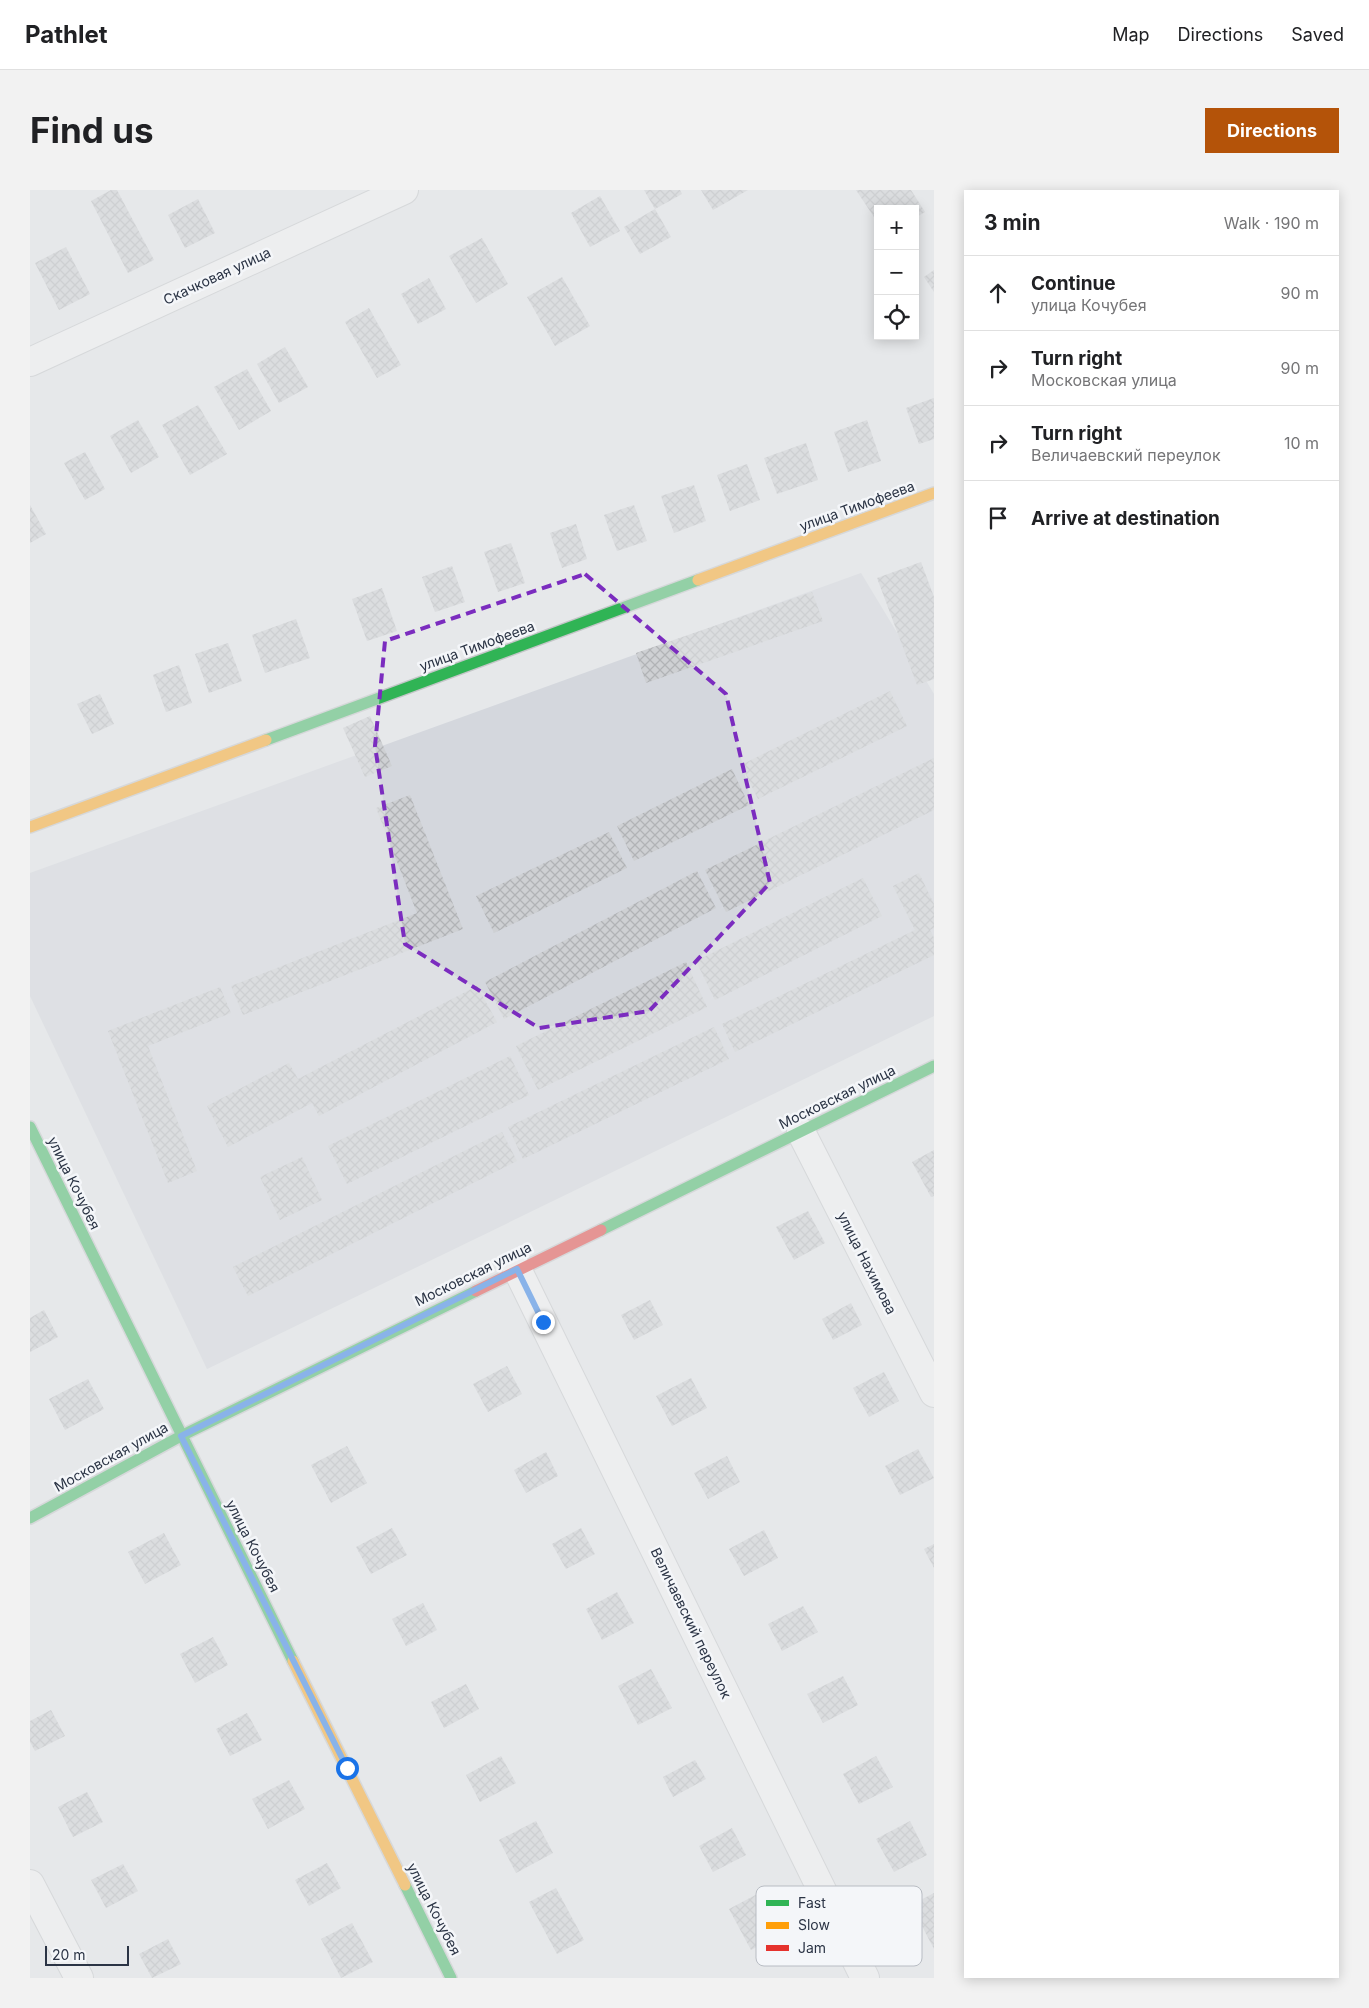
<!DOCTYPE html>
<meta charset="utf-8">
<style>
body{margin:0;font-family:Inter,sans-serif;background:#f2f2f2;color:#202124}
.controls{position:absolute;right:15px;top:15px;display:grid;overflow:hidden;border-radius:0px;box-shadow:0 2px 12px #0003}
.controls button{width:45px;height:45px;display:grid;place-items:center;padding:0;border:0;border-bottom:1px solid #e0e0e0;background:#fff;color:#202124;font:25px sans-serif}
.scale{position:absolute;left:15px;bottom:12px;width:84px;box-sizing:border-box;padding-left:5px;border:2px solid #2b3445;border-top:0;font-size:14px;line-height:18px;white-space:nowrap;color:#2b3445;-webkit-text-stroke:4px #f4f6f9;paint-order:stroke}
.stop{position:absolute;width:15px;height:15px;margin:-11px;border:4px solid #1a73e8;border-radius:50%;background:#fff}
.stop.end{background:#1a73e8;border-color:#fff;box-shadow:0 1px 5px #0008}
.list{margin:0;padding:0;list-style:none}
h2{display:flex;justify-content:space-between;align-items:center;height:65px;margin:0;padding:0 20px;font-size:21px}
h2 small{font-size:16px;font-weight:400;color:#757577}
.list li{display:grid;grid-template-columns:32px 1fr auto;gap:15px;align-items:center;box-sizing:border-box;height:75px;padding:0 20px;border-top:1px solid #e0e0e0}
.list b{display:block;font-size:19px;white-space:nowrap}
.list p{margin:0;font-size:16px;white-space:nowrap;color:#757577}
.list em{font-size:16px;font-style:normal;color:#757577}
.icon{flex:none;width:28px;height:28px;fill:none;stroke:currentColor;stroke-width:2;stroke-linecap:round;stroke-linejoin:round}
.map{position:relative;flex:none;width:904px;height:1788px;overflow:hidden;border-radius:0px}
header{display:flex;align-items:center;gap:30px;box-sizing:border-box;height:70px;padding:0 25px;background:#fff;border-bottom:1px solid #e0e0e0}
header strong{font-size:24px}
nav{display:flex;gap:28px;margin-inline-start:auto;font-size:18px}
.intro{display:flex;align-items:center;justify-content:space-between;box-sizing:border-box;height:120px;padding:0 30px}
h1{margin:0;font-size:35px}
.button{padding:12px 22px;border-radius:0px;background:#b45309;color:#fff;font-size:18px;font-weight:700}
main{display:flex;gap:30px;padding:0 30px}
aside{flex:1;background:#fff;border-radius:0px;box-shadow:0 2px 12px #0003}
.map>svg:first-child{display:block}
</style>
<header>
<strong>Pathlet</strong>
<nav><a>Map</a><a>Directions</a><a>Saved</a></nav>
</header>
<div class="intro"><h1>Find us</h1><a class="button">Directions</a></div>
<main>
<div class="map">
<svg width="904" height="1788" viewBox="0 0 904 1788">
<defs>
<pattern id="building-cross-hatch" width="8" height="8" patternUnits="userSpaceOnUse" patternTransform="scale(1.25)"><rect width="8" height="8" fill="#ced0d3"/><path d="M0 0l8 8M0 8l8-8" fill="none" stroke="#b1b3b6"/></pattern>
</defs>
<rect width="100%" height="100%" fill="#e6e8ea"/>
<polygon fill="#d4d7dd" points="831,383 904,504 904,826 177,1179 0,806 0,683"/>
<g fill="url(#building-cross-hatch)">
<polygon points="81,0 87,0 124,70 98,83 61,11"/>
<polygon points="614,0 650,0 652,4 625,19"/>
<polygon points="671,0 718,0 683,20"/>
<polygon points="826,0 881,0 895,22 885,28 885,19 848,19 848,33"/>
<polygon points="570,6 590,41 560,57 541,23"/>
<polygon points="168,9 185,43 155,58 138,25"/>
<polygon points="625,19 641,47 610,64 594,37"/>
<polygon points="452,48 478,94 446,113 419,66"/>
<polygon points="36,57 60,104 29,120 5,73"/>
<polygon points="904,80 904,102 894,87"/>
<polygon points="532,87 560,136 525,156 497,107"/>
<polygon points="399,88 416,119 388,134 371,104"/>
<polygon points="339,118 371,175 347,188 315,132"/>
<polygon points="255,157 278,197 249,213 227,174"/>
<polygon points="217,179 241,221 209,240 184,197"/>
<polygon points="904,208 904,249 889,254 876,218"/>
<polygon points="168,215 197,264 160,285 132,235"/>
<polygon points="108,230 129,267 101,283 80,246"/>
<polygon points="837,230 851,271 818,282 804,242"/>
<polygon points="776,253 788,290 747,304 734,268"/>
<polygon points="55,262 75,299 55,310 34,273"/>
<polygon points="717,274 730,310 700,321 687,285"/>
<polygon points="664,295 676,331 644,343 631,306"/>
<polygon points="0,315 16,344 0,353"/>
<polygon points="604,315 617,351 587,361 574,325"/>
<polygon points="546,334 557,369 532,378 520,343"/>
<polygon points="481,353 495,393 468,402 454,362"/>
<polygon points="891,372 904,407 904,489 887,495 847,388"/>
<polygon points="422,376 435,412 405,422 392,387"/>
<polygon points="352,398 367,441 337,451 322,409"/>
<polygon points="782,402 793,431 616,493 606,463"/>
<polygon points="266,429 280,468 235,483 222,445"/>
<polygon points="198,453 212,491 179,503 165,464"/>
<polygon points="149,475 162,513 136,522 123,485"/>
<polygon points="860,501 877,536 728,609 711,575"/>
<polygon points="70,504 84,534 62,544 47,514"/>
<polygon points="340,526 362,576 335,587 313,538"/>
<polygon points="904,568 904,620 696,722 675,680"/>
<polygon points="702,579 719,615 604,671 587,636"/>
<polygon points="380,605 433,739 213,825 201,796 387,723 346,618"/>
<polygon points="579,642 597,678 464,743 446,706"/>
<polygon points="667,681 686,718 474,829 455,792"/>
<polygon points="889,683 904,714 904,738 900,740 904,748 904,765 705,862 692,834 885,740 863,696"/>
<polygon points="833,688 852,726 685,810 666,771"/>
<polygon points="656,772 677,817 508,900 486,856"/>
<polygon points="447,796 467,832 289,926 282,913 198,957 177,916 259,873 268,889"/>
<polygon points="190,797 201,823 118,856 167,981 138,993 78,841"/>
<polygon points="684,837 699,869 493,969 478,937"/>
<polygon points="480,866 499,905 317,994 298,956"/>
<polygon points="472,942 487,971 218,1106 203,1077"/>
<polygon points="904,960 904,1006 901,1007 882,972"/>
<polygon points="272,967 292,1010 250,1030 230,987"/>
<polygon points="778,1021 795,1053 764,1070 746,1037"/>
<polygon points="620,1110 633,1135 604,1150 591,1125"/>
<polygon points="821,1113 832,1135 803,1150 792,1129"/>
<polygon points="14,1120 28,1147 0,1162 0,1128"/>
<polygon points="477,1176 492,1204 458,1222 443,1194"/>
<polygon points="854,1182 869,1211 839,1227 823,1198"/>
<polygon points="661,1188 677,1218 642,1236 626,1206"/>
<polygon points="58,1189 74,1219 35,1240 19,1209"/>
<polygon points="317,1256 337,1293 301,1313 281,1275"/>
<polygon points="888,1259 904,1288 870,1305 855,1276"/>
<polygon points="516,1262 528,1286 496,1303 484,1280"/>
<polygon points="697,1266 710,1292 678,1309 664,1283"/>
<polygon points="362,1338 377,1365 341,1384 326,1357"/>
<polygon points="551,1338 565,1364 536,1379 522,1354"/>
<polygon points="734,1340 748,1368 714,1386 699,1359"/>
<polygon points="134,1343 151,1375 115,1394 98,1362"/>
<polygon points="904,1354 904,1378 894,1359"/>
<polygon points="587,1402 604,1433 572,1450 556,1419"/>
<polygon points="393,1413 407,1440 376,1456 362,1429"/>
<polygon points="773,1416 788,1442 752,1461 738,1434"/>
<polygon points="183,1447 198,1475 165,1493 150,1464"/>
<polygon points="621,1479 642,1518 608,1535 588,1496"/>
<polygon points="813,1486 828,1515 793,1533 777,1504"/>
<polygon points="436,1494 449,1519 414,1538 401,1512"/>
<polygon points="21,1520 35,1546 5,1561 0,1552 0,1531"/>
<polygon points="217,1523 232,1550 200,1566 186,1539"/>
<polygon points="471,1566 486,1593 450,1612 436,1585"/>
<polygon points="846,1566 863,1597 829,1614 813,1584"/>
<polygon points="665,1570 676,1589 643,1607 633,1587"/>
<polygon points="259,1590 275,1619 238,1639 222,1609"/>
<polygon points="57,1602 73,1632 43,1647 28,1617"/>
<polygon points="506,1631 523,1663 486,1683 469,1650"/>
<polygon points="880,1631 897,1665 864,1682 846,1649"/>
<polygon points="702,1638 716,1665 683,1682 669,1656"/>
<polygon points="297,1673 311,1698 279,1716 265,1690"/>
<polygon points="93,1674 108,1701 76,1718 61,1690"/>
<polygon points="526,1698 554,1750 527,1764 499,1712"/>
<polygon points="735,1700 757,1741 721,1760 699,1719"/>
<polygon points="904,1703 904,1759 881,1715"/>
<polygon points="322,1733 343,1772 311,1788 291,1749"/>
<polygon points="138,1749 151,1774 122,1788 109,1764"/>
</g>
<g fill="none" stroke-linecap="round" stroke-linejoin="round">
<g stroke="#c4c6c8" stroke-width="30">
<g id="street">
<polyline points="0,172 374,0"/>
<polyline points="771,942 904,1203"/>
<polyline points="487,1079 835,1788"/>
<polyline points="0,1694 49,1788"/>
</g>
</g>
<g stroke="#c4c6c8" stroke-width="14">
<g id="fast">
<polyline points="236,550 668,390"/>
<polyline points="0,937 263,1471"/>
<polyline points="571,1040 904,876"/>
<polyline points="0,1328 151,1246 446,1101"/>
<polyline points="375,1695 421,1788"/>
</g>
</g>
<g stroke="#c4c6c8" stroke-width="14">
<g id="slow">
<polyline points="668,390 904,303"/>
<polyline points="0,637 236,550"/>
<polyline points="263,1471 375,1695"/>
</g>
</g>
<g stroke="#c4c6c8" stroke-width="14">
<polyline id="jam" points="446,1101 571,1040"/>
</g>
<use href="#street" stroke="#f5f6f7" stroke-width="28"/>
<use href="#fast" stroke="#30b455" stroke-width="11"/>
<use href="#slow" stroke="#ff9f0a" stroke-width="11"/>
<use href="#jam" stroke="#e5322d" stroke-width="11"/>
</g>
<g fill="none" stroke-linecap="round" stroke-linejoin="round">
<polyline stroke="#1a73e8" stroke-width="6" points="317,1578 151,1246 487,1079 513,1132"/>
</g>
<path d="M0 0H904V1788H0ZM 555,384 L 696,504 L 740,693 L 619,821 L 509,838 L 375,754 L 345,556 L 355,451 Z" fill="#e6e8ea" fill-opacity=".55" fill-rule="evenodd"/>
<path fill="none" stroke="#7b2cbf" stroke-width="4" stroke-dasharray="10 6" stroke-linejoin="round" d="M 555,384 L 696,504 L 740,693 L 619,821 L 509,838 L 375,754 L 345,556 L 355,451 Z"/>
<g text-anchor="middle" stroke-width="5" stroke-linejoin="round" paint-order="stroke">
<g font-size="14" fill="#2b3445" stroke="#f4f6f9">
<text transform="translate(187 86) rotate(-25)" y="5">Скачковая улица</text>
<text transform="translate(827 316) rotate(-20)" y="5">улица Тимофеева</text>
<text transform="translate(447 456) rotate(-20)" y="5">улица Тимофеева</text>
<text transform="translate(807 907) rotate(-26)" y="5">Московская улица</text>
<text transform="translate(44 993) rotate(64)" y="5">улица Кочубея</text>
<text transform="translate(837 1073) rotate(63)" y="5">улица Нахимова</text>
<text transform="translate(443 1084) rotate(-26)" y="5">Московская улица</text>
<text transform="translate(81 1267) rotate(-29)" y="5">Московская улица</text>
<text transform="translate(223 1356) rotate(63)" y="5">улица Кочубея</text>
<text transform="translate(661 1433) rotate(64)" y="5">Величаевский переулок</text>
<text transform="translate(404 1719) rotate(63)" y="5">улица Кочубея</text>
</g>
</g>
<rect x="726" y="1696" width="166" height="80" rx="8" fill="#f4f6f9" stroke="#b8bcc3" stroke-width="1"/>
<rect x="736" y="1710" width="23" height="6" fill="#30b455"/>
<rect x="736" y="1732" width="23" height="7" fill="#ff9f0a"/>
<rect x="736" y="1755" width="23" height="6" fill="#e5322d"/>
<g font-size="14" fill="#2b3445">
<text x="768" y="1718">Fast</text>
<text x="768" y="1740">Slow</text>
<text x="768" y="1763">Jam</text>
</g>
</svg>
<div class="controls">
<button>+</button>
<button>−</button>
<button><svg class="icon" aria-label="locate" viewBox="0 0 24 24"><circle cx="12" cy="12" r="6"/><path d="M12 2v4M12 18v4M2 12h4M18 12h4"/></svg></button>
</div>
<div class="scale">20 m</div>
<div class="stop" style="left:317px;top:1578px"></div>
<div class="stop end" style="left:513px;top:1132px"></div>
</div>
<aside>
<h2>3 min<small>Walk · 190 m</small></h2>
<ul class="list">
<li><svg class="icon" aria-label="ahead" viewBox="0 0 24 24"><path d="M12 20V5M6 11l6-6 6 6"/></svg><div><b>Continue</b><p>улица Кочубея</p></div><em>90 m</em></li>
<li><svg class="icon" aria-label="right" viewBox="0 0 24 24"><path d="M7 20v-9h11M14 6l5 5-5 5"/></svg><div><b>Turn right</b><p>Московская улица</p></div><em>90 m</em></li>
<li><svg class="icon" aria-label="right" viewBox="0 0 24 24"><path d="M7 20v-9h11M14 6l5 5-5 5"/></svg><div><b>Turn right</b><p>Величаевский переулок</p></div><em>10 m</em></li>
<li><svg class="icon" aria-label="arrive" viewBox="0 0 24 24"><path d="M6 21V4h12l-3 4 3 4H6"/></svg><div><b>Arrive at destination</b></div></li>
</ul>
</aside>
</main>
